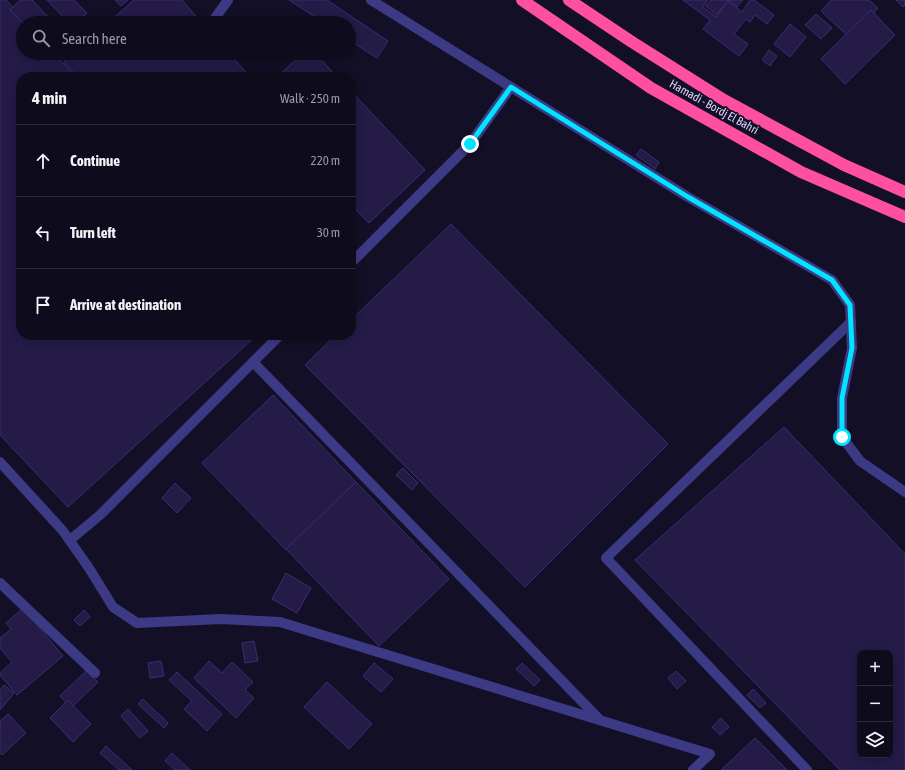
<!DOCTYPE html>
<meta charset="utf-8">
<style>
body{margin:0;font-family:"Asap Condensed",sans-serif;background:#171425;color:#f1f3f6}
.controls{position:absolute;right:12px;bottom:12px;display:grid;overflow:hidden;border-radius:8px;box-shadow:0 2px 10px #0003}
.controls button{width:36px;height:36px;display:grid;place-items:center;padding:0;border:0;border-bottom:1px solid #2e2b3b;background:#0e0b1c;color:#f1f3f6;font:20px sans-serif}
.stop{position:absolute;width:12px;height:12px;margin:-9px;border:3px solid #00e5ff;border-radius:50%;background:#fff}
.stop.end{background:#00e5ff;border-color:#fff;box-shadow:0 1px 4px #0008}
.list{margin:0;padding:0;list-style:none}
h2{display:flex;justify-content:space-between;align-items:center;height:52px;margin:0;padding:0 16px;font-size:17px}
h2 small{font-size:13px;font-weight:400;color:#9b9ba3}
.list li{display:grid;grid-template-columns:26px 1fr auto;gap:12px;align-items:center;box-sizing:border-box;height:72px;padding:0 16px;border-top:1px solid #2e2b3b}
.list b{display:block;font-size:15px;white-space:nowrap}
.list em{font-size:13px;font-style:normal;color:#9b9ba3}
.icon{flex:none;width:22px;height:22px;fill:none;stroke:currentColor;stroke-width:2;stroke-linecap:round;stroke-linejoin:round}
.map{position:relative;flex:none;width:905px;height:770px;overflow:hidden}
.search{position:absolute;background:#0e0b1c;box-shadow:0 2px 10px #0003;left:16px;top:16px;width:340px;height:44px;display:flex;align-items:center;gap:10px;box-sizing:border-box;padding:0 14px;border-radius:22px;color:#9b9ba3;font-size:15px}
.panel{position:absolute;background:#0e0b1c;box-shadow:0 2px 10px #0003;left:16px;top:72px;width:340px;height:268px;border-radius:16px}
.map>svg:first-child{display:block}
</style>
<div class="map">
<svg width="905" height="770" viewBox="0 0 905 770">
<rect width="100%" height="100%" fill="#130f26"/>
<g fill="#241b47" stroke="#3b2d73" fill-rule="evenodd">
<polygon points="0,0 6,0 27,23 23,23 23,53 54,53 76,77 21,77 21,335 257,335 68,507 0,435"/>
<polygon points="20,0 32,0 54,23 23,23 10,10"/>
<polygon points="47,0 74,0 87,13 76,23 69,23"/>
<polygon points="115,0 128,0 121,6"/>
<polygon points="134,0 182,0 202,23 108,23"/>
<polygon points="289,0 327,0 388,41 377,58 349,40 349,23 324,23"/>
<polygon points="683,0 708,0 703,7 716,17 728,1 742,12 750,0 754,0 774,15 767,24 755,15 750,22 746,19 734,34 748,44 739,56 703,29 710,20"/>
<polygon points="711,0 729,0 716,15 706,6"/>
<polygon points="729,0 743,0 737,7"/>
<polygon points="831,0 869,0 878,8 850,38 821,11"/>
<polygon points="896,0 905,0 905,5 903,7"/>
<polygon points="871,10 895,35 845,84 821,59"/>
<polygon points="816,14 832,28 821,39 805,25"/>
<polygon points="790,24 806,37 790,57 774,44"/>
<polygon points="769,50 777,56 770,66 762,60"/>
<polygon points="74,53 229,53 250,77 78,77 64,62"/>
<polygon points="303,53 315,53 337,77 277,77"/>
<polygon points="351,91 425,170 369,223 351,205"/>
<polygon points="641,149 659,162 655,169 636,155"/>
<polygon points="451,224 668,444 525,587 305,365 336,335 351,335 351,320"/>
<polygon points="273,395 356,482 286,550 202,463"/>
<path d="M 784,427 L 905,554 L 905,770 L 840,770 L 635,560 ZM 860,653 L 890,653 L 890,755 L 860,755 Z"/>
<polygon points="403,468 418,483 412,490 396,475"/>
<polygon points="356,482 449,579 379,646 286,549"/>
<polygon points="175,483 191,498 177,513 162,498"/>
<polygon points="286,573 311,588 297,613 272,599"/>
<polygon points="23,608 63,656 17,695 0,675 0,673 12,662 0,648 0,638 11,629 6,623"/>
<polygon points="84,610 90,617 80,626 74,620"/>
<polygon points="254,641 258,661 245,663 242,643"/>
<polygon points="161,661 164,676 150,678 148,663"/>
<polygon points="209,661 222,673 232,662 253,682 245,690 254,698 236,718 194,678"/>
<polygon points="374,663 393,679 381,692 363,676"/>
<polygon points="522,663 540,680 534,686 516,669"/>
<polygon points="86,671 98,682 71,708 60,696"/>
<polygon points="676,671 686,681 677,689 668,678"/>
<polygon points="177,672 222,714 207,731 184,709 192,701 169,680"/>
<polygon points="327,682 372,724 349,749 304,707"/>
<polygon points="4,685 14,693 0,710 0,690"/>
<polygon points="753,689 766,703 760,708 747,695"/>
<polygon points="143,699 168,723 164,728 138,704"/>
<polygon points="68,700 91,724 73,742 50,718"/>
<polygon points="128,709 148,731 140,738 121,716"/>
<polygon points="8,714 26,733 2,755 0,753 0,721"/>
<polygon points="721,718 729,727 720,735 712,727"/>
<polygon points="755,738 787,770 721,770"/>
<polygon points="106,746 132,770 119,770 100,753"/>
<polygon points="172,753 190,770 175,770 165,761"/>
</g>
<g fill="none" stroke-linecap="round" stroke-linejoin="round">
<g stroke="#3d3a85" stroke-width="10">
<polyline points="371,0 688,197 832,280 850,305 852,348 842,398 842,437 860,461 905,492"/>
<polyline points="215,18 228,0"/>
<polyline points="351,263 470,144 511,87"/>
<polyline points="253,362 599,719"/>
<polyline points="0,462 63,531 89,568 113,607 137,623 221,619 280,622 710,754 693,770"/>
<polyline points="70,540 100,515 280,335"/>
<polyline points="0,583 95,673"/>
<polyline points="807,770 606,558 851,322"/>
</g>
<g stroke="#ff4fa3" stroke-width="12">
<polyline points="522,0 651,88 801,172 905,217"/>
<polyline points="569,0 632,42 724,100 844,165 905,192"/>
</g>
</g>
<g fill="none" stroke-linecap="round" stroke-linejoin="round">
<polyline stroke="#00e5ff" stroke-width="5" points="470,144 511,87 688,197 832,280 850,305 852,348 842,398 842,437"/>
</g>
<g text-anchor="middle" stroke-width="3.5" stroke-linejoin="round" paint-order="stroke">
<g font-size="12" fill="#d9d4ff" stroke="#130f26">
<text transform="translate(714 107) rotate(29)" y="4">Hamadi - Bordj El Bahri</text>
</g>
</g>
</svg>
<div class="controls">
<button>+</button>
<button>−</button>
<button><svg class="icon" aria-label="layers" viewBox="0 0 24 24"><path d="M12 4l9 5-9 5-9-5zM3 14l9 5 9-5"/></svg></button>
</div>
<div class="stop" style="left:842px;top:437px"></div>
<div class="stop end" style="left:470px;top:144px"></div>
<div class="search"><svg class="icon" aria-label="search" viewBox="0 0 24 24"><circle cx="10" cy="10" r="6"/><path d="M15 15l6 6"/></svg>Search here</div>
<section class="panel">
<h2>4 min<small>Walk · 250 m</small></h2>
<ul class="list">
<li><svg class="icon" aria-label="ahead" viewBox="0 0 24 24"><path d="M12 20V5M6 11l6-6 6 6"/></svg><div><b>Continue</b></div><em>220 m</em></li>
<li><svg class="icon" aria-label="left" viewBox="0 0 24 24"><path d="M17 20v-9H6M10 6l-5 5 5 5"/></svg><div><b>Turn left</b></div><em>30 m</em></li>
<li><svg class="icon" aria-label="arrive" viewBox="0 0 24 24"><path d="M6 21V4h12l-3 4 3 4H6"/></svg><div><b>Arrive at destination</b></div></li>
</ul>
</section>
</div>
